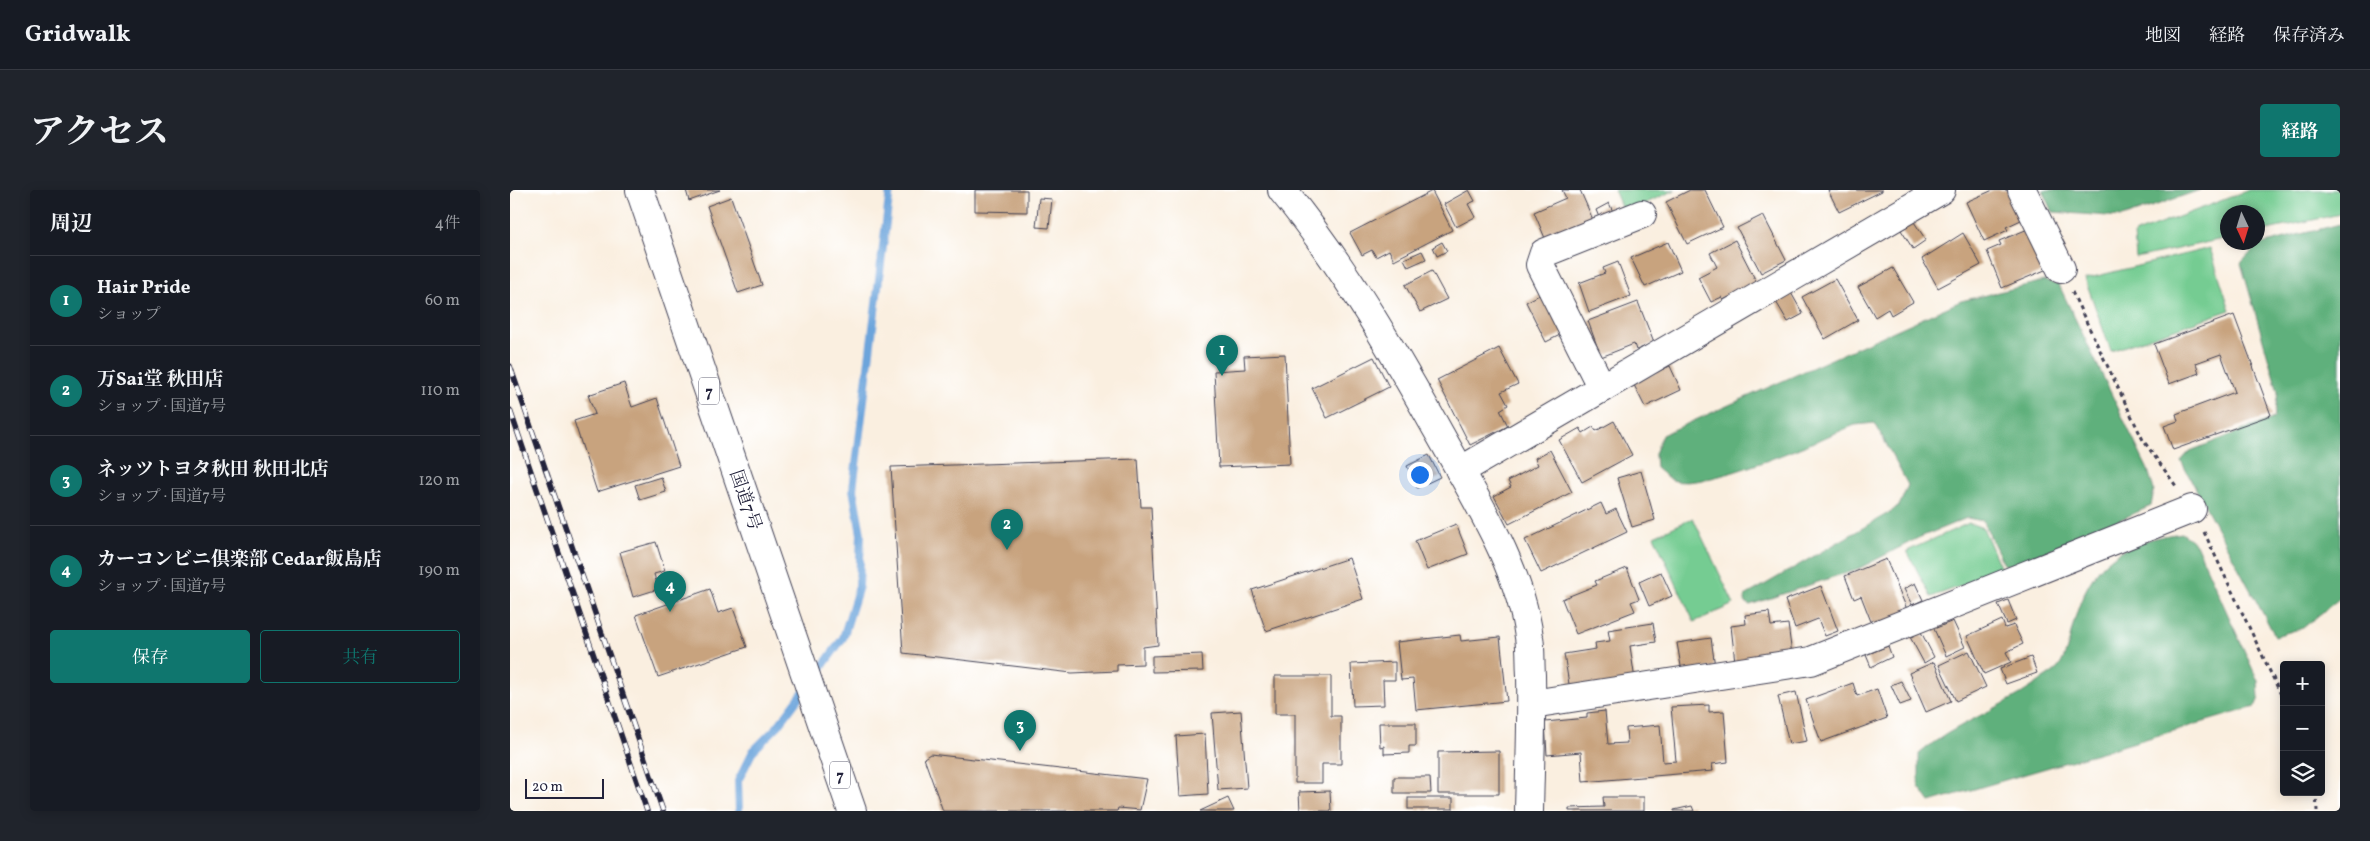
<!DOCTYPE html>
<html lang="ja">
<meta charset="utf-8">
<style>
body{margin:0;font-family:Vollkorn,"Noto Serif JP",serif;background:#20242c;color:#f1f3f6}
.controls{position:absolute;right:15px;bottom:15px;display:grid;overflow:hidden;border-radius:5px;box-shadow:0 2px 12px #0003}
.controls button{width:45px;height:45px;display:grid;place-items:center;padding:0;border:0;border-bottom:1px solid #363941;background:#171b24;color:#f1f3f6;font:25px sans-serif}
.compass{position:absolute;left:1710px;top:15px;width:45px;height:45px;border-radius:50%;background:#171b24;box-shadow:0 2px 12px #0003;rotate:176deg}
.scale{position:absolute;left:15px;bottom:12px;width:79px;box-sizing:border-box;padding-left:5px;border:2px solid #22223b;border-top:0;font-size:14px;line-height:18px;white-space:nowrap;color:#22223b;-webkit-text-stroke:4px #fff;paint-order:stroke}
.you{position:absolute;left:909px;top:284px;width:18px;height:18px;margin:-12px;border:4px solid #fff;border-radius:50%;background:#1a73e8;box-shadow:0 0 0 8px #1a73e833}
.badge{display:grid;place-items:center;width:32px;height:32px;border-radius:50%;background:#0f766e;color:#fff;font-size:16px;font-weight:700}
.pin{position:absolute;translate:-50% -41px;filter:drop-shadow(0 1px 2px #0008)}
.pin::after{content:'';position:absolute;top:26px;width:18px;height:15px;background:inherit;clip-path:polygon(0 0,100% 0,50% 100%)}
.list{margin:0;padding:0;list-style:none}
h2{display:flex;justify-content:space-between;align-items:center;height:65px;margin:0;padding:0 20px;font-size:21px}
h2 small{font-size:16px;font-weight:400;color:#9ea1a6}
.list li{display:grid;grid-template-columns:32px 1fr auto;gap:15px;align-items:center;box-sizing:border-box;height:90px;padding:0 20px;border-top:1px solid #363941}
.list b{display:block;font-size:19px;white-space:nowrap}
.list p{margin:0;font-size:16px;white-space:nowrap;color:#9ea1a6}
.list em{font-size:16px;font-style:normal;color:#9ea1a6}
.actions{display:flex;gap:10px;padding:15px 20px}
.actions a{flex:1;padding:11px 0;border:1px solid #0f766e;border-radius:5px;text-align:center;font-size:18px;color:#0f766e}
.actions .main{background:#0f766e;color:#fff}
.icon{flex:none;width:28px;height:28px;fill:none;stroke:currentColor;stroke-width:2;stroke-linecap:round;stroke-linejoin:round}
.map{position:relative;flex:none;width:1830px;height:621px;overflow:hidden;border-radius:5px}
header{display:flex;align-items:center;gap:30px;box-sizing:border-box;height:70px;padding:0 25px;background:#171b24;border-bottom:1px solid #363941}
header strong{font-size:24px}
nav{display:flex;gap:28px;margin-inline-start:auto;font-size:18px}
.intro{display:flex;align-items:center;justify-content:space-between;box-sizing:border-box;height:120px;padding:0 30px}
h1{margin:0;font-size:35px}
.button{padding:12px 22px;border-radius:5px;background:#0f766e;color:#fff;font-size:18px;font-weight:700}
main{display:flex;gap:30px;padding:0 30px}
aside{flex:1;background:#171b24;border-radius:5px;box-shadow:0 2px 12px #0003}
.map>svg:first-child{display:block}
</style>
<header>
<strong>Gridwalk</strong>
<nav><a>地図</a><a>経路</a><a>保存済み</a></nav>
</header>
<div class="intro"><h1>アクセス</h1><a class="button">経路</a></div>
<main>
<aside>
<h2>周辺<small>4件</small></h2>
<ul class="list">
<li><span class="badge">1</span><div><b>Hair Pride</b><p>ショップ</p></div><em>60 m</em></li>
<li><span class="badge">2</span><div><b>万Sai堂 秋田店</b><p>ショップ · 国道7号</p></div><em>110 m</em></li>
<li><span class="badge">3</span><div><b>ネッツトヨタ秋田 秋田北店</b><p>ショップ · 国道7号</p></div><em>120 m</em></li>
<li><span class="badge">4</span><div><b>カーコンビニ倶楽部 Cedar飯島店</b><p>ショップ · 国道7号</p></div><em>190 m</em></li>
</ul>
<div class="actions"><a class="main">保存</a><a>共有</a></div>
</aside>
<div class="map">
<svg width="1830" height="621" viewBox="0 0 1830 621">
<rect width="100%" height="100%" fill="#fff"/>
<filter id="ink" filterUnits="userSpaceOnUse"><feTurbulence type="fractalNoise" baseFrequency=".02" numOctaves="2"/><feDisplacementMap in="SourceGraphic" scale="10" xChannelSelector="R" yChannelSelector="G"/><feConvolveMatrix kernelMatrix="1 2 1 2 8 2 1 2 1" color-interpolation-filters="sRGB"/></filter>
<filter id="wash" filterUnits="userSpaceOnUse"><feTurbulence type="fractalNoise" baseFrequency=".0096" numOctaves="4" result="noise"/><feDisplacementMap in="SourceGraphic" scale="20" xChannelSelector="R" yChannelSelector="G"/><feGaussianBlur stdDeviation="1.12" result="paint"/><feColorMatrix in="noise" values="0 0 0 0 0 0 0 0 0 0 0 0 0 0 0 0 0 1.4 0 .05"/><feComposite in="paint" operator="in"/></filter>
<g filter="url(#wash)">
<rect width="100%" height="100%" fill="#faefe0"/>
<g fill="#74cc92" stroke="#4b7766">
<polygon points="1104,0 1165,0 1114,23"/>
<polygon points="1739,0 1830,0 1830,24 1748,42 1748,22 1718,22 1717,48 1626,68 1624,44"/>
<polygon points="1700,58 1720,120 1601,161 1575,89"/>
<polygon points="1183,328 1224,414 1184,432 1144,346"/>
<polygon points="1459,333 1473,338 1492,381 1421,407 1397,361"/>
</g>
<g fill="#5fb07c" stroke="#40695c">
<polygon points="1533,0 1690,0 1612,27 1543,22"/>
<polygon points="1830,34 1830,408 1793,438 1765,446 1671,271 1680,261 1764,228 1768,202 1731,73 1748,55"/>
<path d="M 1534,91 L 1549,95 L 1638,280 L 1644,300 L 1641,316 L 1510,374 L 1494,375 L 1473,331 L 1457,328 L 1408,348 L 1350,378 L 1240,415 L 1234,412 L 1235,406 L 1382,321 L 1390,314 L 1398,295 L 1365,233 L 1345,235 C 1312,248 1192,303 1162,290 C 1156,287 1151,282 1146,278 L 1145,264 L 1152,245 L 1451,111 Z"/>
<path d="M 1672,343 L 1686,354 L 1748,491 L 1749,508 L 1745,517 L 1420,612 L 1409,597 L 1409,564 C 1443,534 1489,520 1526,494 C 1532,489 1542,484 1548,478 C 1557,467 1560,445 1564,432 C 1580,372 1611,351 1672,343 Z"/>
</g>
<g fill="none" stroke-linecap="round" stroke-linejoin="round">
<g stroke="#6ca4db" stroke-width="8">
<polyline points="304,488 333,448 349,396 351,344 343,299 380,0"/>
<polyline points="229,621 228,591 243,561 268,536 294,501"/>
</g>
</g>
<g id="blocks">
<g fill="#c8a37e">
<polygon points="176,0 210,0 179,11"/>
<polygon points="465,0 517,0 517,22 465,21"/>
<polygon points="959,0 965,11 958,14 965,27 946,37 934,14"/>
<polygon points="1052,0 1070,0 1084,32 1037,53 1024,22 1056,8"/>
<polygon points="1180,0 1195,0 1213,37 1177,54 1156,12"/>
<polygon points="1318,0 1372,0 1372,1 1329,22"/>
<polygon points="1483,0 1497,0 1511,30 1496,37 1498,40 1474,51 1456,12"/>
<polygon points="922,1 942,40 884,70 879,60 866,67 862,60 852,65 840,43"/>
<polygon points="221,7 252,95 228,103 197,16"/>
<polygon points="529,8 542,9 539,38 526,37"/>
<polygon points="1099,13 1105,26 1091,32 1086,20"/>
<polygon points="1253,25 1276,70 1251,83 1227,38"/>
<polygon points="1404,32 1416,50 1403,59 1391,40"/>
<polygon points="1518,39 1535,80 1492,98 1477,61 1491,55 1489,51"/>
<polygon points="1453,43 1471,75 1428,98 1412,69"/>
<polygon points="1225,50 1247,93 1213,110 1212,107 1201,112 1188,87 1207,77 1200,63"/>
<polygon points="932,52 937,61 927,66 923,57"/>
<polygon points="1158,52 1171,81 1135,97 1121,68"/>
<polygon points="912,61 916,69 898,77 894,69"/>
<polygon points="1108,72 1121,106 1079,122 1069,93 1095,83 1093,78"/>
<polygon points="1383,78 1403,112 1381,125 1378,119 1365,127 1348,97"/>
<polygon points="922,81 937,109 910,122 895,95"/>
<polygon points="1325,89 1348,130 1315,149 1292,107"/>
<polygon points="1280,101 1293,124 1278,132 1265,110"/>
<polygon points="1035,102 1056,142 1036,152 1016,112"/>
<polygon points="1128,112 1144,153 1126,160 1124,154 1091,167 1078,131"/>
<polygon points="1724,125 1761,225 1663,260 1654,236 1668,231 1666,224 1725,202 1711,164 1686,173 1689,183 1659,194 1644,154"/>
<polygon points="989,158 1008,194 991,202 998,215 990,220 998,236 960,255 927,190"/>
<polygon points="775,164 780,274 709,277 704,181 735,179 734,166"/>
<polygon points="864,167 879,197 817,228 802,198"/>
<polygon points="1160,176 1171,200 1135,217 1123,193"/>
<polygon points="114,193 122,217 147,208 169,276 87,302 64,231 85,224 78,205"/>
<polygon points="1104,231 1122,265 1072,292 1049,250 1070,238 1073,243 1083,237 1086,241"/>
<polygon points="1040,260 1062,302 999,334 984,306 1001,297 998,291 1028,275 1025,268"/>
<polygon points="919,265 930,287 907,298 897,276"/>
<polygon points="628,269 631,317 641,317 648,455 633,457 633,474 607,475 607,481 562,483 393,463 381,277"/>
<polygon points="1131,281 1145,330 1122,337 1107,288"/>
<polygon points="151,287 156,302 130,310 125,295"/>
<polygon points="1091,313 1096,324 1106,319 1117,342 1031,383 1015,350"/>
<polygon points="946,334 958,364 917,380 905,351"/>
<polygon points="146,352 155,381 144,384 148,399 123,407 110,362"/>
<polygon points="839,368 853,409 756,441 742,400"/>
<polygon points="1376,369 1399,424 1364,439 1351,406 1344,409 1335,386"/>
<polygon points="1117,378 1129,409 1121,412 1125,421 1066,444 1052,409 1087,395 1085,391"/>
<polygon points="1151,382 1162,406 1139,416 1129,392"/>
<polygon points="1405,393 1413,410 1402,415 1394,399"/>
<polygon points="1311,396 1328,441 1315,446 1308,429 1285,438 1275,410"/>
<polygon points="200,399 208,423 223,418 237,457 148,487 126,425"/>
<polygon points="1498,410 1506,430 1497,434 1488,414"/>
<polygon points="1259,422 1261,436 1278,434 1282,465 1225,472 1221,436 1236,434 1235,425"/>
<polygon points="1492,430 1495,438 1504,435 1513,454 1496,462 1501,472 1474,484 1457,446"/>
<polygon points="1443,431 1455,457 1436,466 1424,439"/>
<polygon points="1143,433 1146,452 1120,456 1125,490 1060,500 1054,464 1086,459 1085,453 1100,451 1098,440"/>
<polygon points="1411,442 1424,467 1414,473 1400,447"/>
<polygon points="950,445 951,451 990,447 997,511 906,520 903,489 891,490 887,452"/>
<polygon points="1201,448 1205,477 1172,482 1167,453"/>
<polygon points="1378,456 1382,467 1361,477 1356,465"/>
<polygon points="1459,461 1476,497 1446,511 1429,475"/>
<polygon points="692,464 693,481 642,482 642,466"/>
<polygon points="1521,467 1527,483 1496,494 1490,479"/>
<polygon points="885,472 885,490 873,490 874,515 843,516 841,474"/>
<polygon points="1424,472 1441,511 1416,522 1399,483"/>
<polygon points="765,486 821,486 821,526 831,526 831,574 812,574 812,593 785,593 785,524 765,524"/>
<polygon points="1391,491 1401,511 1390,515 1381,495"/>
<polygon points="1343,493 1347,506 1367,499 1377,528 1311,552 1296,510"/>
<polygon points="1286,502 1297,551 1279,554 1268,506"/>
<polygon points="1199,515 1199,522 1214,521 1218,572 1202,574 1203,581 1073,592 1071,562 1037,565 1035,532 1077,528 1077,523 1095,521 1098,554 1117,553 1116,538 1150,535 1153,572 1166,571 1161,517"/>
<polygon points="731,521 737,598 708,600 702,523"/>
<polygon points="869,533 906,533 906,556 899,556 899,563 874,564 874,556 870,557"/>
<polygon points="695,544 698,604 670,606 666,546"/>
<polygon points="989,561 989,604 928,604 928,562"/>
<polygon points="420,564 637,589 630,620 608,618 607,621 433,621 414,568"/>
<polygon points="884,587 920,587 921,603 884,603"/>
<polygon points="820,601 821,621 790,621 789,602"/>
<polygon points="1093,607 1134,607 1134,621 1059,621 1059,618 1094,617"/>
<polygon points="718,608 724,621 690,621"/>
<rect x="898" y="608" width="45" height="11"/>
<polygon points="1182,616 1184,621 1164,621 1164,620"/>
</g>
</g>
</g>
<g filter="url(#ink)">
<use href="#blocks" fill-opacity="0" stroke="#424154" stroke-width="1"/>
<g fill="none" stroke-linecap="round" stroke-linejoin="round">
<g stroke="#424154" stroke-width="30">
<g id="minor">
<path d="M 772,0 C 837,79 887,168 937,257 C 970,316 1010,380 1019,447 C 1021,459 1020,472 1021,485 C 1022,530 1020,576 1019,621"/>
<polyline points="1512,0 1551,79"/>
<polyline points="1092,198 1030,75 1034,63 1132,24"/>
<polyline points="950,281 1431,0"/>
<polyline points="1022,514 1301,471 1682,319"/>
</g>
</g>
<g stroke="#424154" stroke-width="30">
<polyline id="highway" points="130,0 342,621"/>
</g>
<g stroke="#424154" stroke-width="3" stroke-dasharray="4 4" stroke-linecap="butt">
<polyline points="1562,102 1633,250 1666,296"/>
<polyline points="1694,342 1774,511"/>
<polyline points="1806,602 1807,621"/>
</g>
<use href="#minor" stroke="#fff" stroke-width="28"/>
<use href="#highway" stroke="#fff" stroke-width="28"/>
<g stroke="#22223b" stroke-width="5.5">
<g id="rail">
<polyline points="0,176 153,621"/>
<polyline points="0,220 137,621"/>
</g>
</g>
<use href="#rail" stroke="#fff" stroke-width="4" stroke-dasharray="11" stroke-linecap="butt"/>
</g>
</g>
<g text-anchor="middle" stroke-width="4" stroke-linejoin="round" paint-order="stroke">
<g fill="#fff" stroke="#646476" stroke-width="1">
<rect x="189" y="187.5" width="20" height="27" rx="4"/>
<rect x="320" y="571.5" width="20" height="27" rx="4"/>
</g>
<g font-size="16" font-weight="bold" fill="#22223b">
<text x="199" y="207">7</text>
<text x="330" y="591">7</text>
</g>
<g font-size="18" fill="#22223b" stroke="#fff">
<text transform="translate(236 310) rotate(71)" y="6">国道7号</text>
</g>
</g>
</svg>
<div class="controls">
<button>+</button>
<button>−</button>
<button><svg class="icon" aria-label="layers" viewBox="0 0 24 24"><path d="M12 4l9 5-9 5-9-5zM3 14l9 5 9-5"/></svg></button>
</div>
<svg class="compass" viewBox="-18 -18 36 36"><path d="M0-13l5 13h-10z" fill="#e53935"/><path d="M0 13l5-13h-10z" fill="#9ea1a6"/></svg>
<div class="scale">20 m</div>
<div class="you"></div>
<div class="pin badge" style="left:712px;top:186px">1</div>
<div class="pin badge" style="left:497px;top:360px">2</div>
<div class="pin badge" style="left:510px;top:561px">3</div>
<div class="pin badge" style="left:160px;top:422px">4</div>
</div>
</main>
